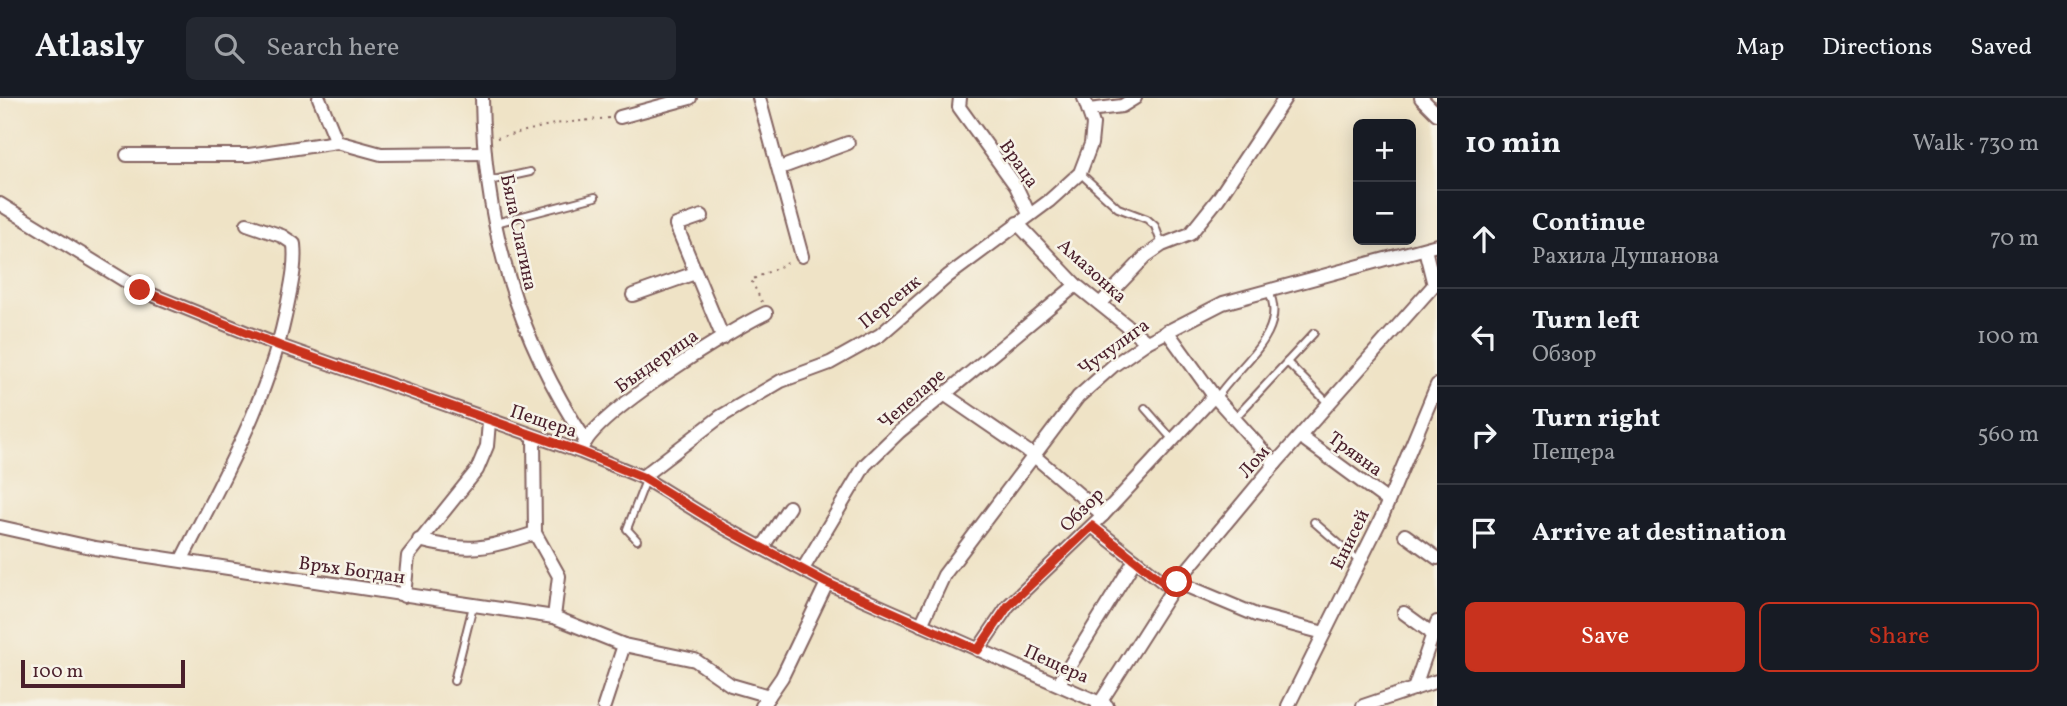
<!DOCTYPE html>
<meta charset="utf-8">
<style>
body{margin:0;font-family:Vollkorn,serif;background:#242831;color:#f1f3f6}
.controls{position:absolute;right:21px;top:21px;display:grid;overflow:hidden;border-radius:10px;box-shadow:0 4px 18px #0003}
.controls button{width:63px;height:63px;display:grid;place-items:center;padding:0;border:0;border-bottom:2px solid #363941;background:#171b24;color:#f1f3f6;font:35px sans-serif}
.scale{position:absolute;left:21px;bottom:18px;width:164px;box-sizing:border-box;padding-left:7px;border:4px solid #4a1f2b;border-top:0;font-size:19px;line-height:24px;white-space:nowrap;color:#4a1f2b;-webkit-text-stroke:5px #f7f3e8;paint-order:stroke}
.stop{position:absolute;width:21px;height:21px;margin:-16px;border:5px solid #c8321e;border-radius:50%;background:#fff}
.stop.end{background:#c8321e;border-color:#fff;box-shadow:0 2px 7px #0008}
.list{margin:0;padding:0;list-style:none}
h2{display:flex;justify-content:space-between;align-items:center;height:91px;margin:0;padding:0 28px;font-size:30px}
h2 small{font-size:23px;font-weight:400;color:#9ea1a6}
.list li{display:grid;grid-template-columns:46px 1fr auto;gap:21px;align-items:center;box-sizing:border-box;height:98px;padding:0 28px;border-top:2px solid #363941}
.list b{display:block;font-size:26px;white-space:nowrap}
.list p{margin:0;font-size:23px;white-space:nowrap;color:#9ea1a6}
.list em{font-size:23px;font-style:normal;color:#9ea1a6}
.actions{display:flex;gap:14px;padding:21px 28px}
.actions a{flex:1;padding:16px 0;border:2px solid #c8321e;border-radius:10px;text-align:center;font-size:24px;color:#c8321e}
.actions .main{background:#c8321e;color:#fff}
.icon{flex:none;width:38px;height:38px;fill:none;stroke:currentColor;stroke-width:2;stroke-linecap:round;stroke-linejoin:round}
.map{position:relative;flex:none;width:1437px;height:608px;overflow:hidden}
header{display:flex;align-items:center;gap:42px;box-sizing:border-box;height:98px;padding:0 35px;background:#171b24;border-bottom:2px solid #363941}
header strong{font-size:33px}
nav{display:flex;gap:38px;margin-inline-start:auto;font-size:24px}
.search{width:490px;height:63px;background:#242831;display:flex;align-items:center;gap:18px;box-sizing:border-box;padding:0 24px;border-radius:10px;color:#9ea1a6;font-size:26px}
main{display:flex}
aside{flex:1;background:#171b24}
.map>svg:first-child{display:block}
</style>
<header>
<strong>Atlasly</strong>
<div class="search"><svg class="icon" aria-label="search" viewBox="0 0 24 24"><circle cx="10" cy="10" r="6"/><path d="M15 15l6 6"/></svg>Search here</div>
<nav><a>Map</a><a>Directions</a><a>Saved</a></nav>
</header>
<main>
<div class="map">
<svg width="1437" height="608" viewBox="0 0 1437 608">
<rect width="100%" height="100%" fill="#f7f3e8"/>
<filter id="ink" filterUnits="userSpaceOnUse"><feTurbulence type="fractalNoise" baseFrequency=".0143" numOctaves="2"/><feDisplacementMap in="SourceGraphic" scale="14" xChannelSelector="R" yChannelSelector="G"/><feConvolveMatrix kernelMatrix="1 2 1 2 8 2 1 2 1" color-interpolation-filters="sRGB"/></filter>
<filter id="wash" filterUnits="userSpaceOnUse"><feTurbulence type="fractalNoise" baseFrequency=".00686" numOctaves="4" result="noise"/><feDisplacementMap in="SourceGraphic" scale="28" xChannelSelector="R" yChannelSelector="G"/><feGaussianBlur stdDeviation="1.57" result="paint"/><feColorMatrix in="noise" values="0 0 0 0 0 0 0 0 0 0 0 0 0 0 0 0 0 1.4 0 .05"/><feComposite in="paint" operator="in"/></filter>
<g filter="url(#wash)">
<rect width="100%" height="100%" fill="#efe3c6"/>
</g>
<g filter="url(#ink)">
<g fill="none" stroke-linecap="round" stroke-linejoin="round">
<g stroke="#846461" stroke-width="10">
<g id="service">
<polyline points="1080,75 1118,110 1147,121 1155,128 1162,147"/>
<polyline points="489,83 530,74"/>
<polyline points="496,125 595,99"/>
<polyline points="1287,264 1328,305"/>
<path d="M 1216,301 C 1236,268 1291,235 1268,192"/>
<polyline points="1145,310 1173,342"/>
<polyline points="1234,321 1314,235"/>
<polyline points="1314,424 1359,463"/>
<polyline points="637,442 627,431 646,382"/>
<polyline points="454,583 473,508"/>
</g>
</g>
<g stroke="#846461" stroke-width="16">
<g id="minor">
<polyline points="319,0 337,44 381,56 485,55"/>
<path d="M 482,0 C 484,126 516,238 586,343"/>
<polyline points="759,0 802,158"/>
<polyline points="960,0 959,9 1016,88 1029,116"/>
<polyline points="1421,0 1437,16"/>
<polyline points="1089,12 1122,8 1135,0"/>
<polyline points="620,19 690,0"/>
<polyline points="127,57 249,57 337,44"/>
<polyline points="780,70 848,45"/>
<polyline points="0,106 140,192 280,248 581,354 642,379 723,429 827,485 1107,608"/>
<polyline points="702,118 676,127 723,240"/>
<polyline points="1017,125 1076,187 1147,244"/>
<polyline points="633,197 695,175"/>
<polyline points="1100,206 1146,158 1162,147 1190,136 1218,101 1285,0"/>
<polyline points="1167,233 1214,298 1275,366"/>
<polyline points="944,296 1033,357 1103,417"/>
<polyline points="534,339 535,435 559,478 554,519"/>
<polyline points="1301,339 1388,403"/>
<path d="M 583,348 C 599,314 728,233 766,215"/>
<polyline points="642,379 720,319 781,283 830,265 880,237 948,178 1049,103 1080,75 1091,46 1093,26 1084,0"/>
<polyline points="1092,428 1172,491"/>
<polyline points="0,429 95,450 554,519 624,547 695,562 731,587 769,598"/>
<polyline points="1405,437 1437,460"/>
<path d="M 419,442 C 468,455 487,451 535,435"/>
<polyline points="762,450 789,409"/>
<path d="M 182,461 C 224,378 271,297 288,204 C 292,184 296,166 294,146 L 282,138 L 247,126"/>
<polyline points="803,471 865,367 899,334 1076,187"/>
<polyline points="1177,484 1256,517 1324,535"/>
<polyline points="404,498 408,458 477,372 487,348 489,324"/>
<polyline points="1404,515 1433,536"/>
<polyline points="921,527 944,477 1078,299 1114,267 1147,244 1223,205 1437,147"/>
<polyline points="978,552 1008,508 1103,417 1214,298"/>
<polyline points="1059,585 1135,462"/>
<polyline points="1414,591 1437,524"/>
<polyline points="604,608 624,547"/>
<polyline points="762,608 782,579 827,485"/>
<polyline points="1098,608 1177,484 1275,366 1434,187 1425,151"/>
<polyline points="1288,608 1381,421 1437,287"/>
<polyline points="1363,608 1437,583"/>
</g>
</g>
<g stroke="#846461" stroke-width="2" stroke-dasharray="2 5" stroke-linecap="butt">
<polyline points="497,40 554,26 609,20"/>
<polyline points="762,204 751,182 790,164"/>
</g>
<use href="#service" stroke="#fff" stroke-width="6"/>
<use href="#minor" stroke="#fff" stroke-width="12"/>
</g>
</g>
<g fill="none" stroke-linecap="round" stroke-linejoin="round" filter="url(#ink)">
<polyline stroke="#c8321e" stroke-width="9" points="140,192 280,248 581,354 642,379 723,429 827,485 978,552 1008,508 1092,428 1172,491 1177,484"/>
</g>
<g text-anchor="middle" stroke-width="5" stroke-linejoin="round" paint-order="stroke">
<g font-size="19" fill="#4a1f2b" stroke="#f7f3e8">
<text transform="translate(1020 65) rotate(55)" y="7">Враца</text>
<text transform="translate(520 134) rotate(78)" y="7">Бяла Слатина</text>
<text transform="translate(1093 172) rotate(42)" y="7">Амазонка</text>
<text transform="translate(889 203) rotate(-39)" y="7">Персенк</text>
<text transform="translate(1113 248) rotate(-36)" y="7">Чучулига</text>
<text transform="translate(656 262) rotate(-35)" y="7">Бъндерица</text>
<text transform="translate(911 300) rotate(-41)" y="7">Чепеларе</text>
<text transform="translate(544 322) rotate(18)" y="7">Пещера</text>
<text transform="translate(1356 355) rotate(36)" y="7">Трявна</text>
<text transform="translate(1253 363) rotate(-49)" y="7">Лом</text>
<text transform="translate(1081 411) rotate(-45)" y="7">Обзор</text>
<text transform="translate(1349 441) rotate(-64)" y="7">Енисей</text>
<text transform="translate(352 471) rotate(8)" y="7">Връх Богдан</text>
<text transform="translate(1057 565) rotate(24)" y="7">Пещера</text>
</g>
</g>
</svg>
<div class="controls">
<button>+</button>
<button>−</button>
</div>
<div class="scale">100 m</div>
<div class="stop" style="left:1177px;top:484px"></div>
<div class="stop end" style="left:140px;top:192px"></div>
</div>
<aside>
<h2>10 min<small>Walk · 730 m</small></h2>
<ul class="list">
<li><svg class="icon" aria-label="ahead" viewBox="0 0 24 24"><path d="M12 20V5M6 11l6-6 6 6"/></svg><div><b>Continue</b><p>Рахила Душанова</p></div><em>70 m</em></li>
<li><svg class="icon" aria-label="left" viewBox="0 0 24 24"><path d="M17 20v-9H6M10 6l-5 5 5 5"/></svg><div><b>Turn left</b><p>Обзор</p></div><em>100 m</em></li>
<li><svg class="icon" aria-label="right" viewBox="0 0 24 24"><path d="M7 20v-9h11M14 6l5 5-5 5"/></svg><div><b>Turn right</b><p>Пещера</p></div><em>560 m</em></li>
<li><svg class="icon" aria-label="arrive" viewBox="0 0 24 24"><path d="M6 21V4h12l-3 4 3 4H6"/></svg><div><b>Arrive at destination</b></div></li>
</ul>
<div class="actions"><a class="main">Save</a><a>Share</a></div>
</aside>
</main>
